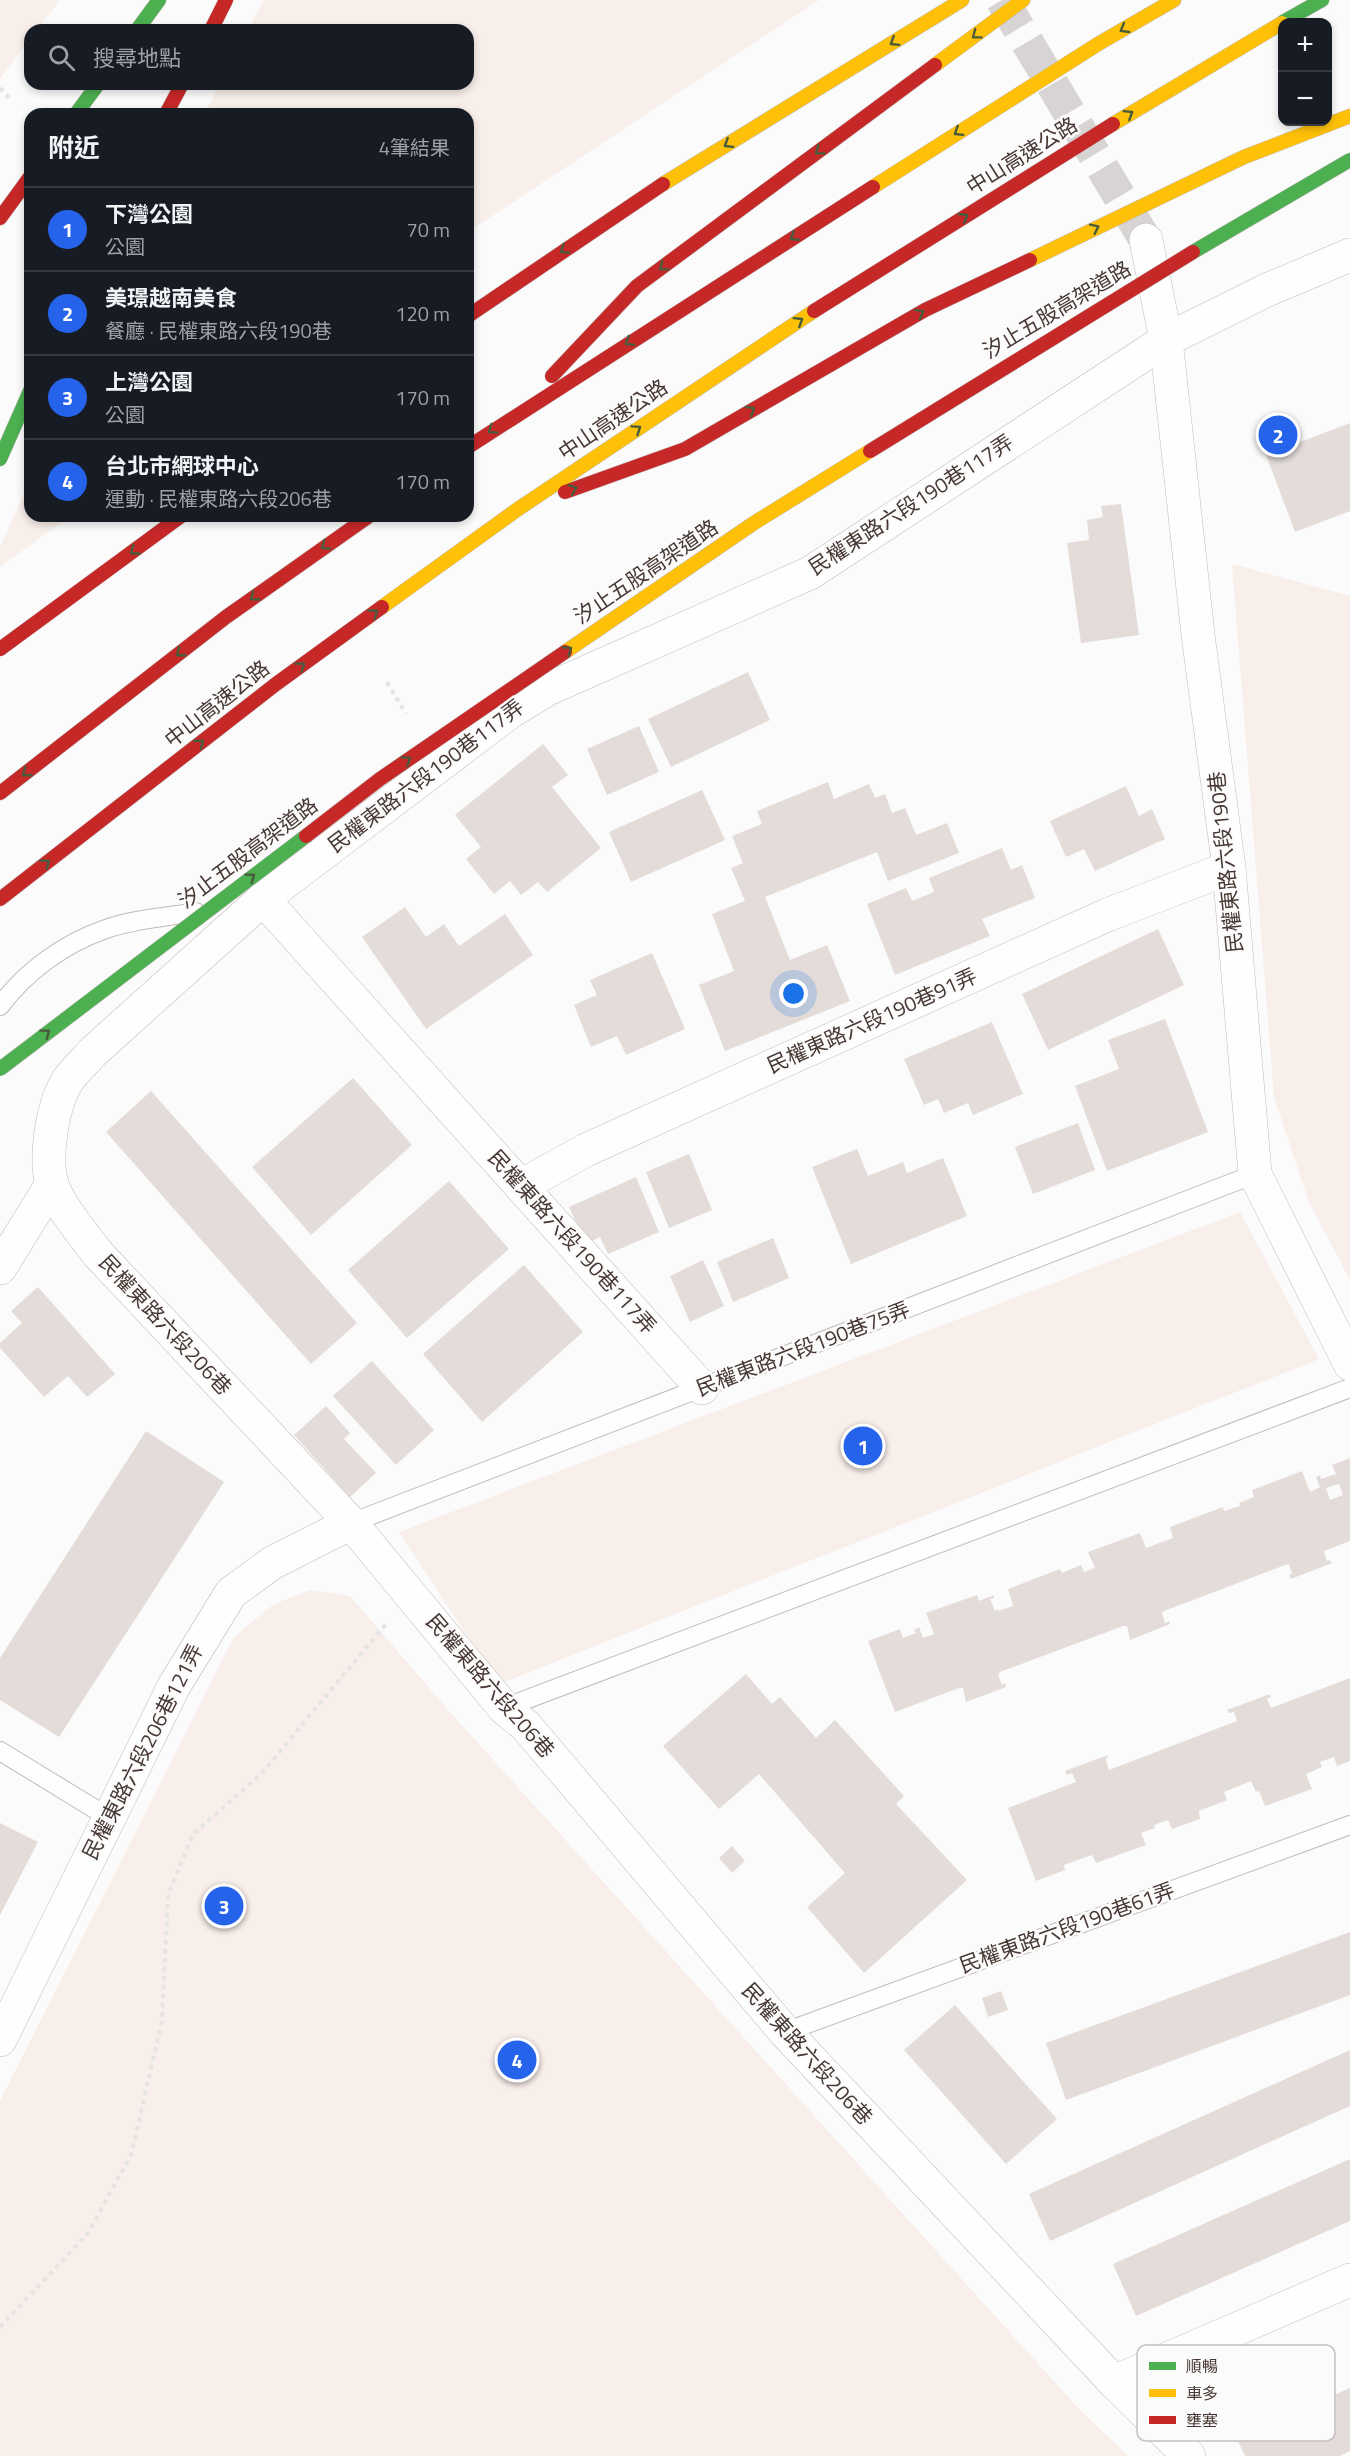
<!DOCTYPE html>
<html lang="zh-TW">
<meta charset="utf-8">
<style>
body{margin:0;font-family:"Titillium Web","Noto Sans TC",sans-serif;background:#242831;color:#f1f3f6}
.controls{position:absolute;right:18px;top:18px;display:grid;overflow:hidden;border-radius:12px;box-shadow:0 3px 9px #0003}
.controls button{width:54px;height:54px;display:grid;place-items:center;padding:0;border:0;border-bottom:2px solid #363941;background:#171b24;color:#f1f3f6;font:30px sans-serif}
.you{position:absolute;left:794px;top:994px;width:21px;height:21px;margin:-15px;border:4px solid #fff;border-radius:50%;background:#1a73e8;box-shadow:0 0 0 9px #1a73e833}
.badge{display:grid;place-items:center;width:39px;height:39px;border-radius:50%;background:#2563eb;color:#fff;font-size:20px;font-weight:700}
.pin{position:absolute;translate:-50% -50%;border:3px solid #fff;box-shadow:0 2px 6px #0006}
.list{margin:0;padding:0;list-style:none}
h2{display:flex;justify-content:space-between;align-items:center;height:78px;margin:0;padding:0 24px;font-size:26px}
h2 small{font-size:20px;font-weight:400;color:#9ea1a6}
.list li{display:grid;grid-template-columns:39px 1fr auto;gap:18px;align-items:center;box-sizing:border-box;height:84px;padding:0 24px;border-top:2px solid #363941}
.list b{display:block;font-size:22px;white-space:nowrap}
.list p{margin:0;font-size:20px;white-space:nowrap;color:#9ea1a6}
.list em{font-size:20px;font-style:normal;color:#9ea1a6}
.icon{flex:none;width:33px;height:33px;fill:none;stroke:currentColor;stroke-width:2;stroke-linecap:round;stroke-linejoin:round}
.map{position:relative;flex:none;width:1350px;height:2456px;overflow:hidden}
.search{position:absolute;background:#171b24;box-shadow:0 3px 9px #0003;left:24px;top:24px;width:450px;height:66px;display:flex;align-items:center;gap:15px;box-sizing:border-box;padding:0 21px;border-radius:18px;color:#9ea1a6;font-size:22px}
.panel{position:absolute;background:#171b24;box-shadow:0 3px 9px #0003;left:24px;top:108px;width:450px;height:414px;border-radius:18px}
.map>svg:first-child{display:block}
</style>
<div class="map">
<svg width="1350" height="2456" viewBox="0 0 1350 2456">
<rect width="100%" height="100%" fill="#fbfbfb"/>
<g fill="#f8eeea">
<polygon points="0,0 60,0 37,30 30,30 30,39 0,79"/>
<polygon points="264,0 819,0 468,232 468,114 204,114 220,84 468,84 468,30 248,30"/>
<polygon points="30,481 30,516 70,516 0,567 0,547"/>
<polygon points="1232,564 1350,596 1350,1280 1309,1202 1274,1097"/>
<polygon points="1240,1212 1319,1359 499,1684 399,1532"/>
<polygon points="310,1590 350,1596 449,1711 1079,2409 1128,2456 0,2456 0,2101 234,1637 274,1604"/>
</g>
<g fill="#e3dcd9" fill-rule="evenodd">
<polygon points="1350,423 1350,511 1295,532 1266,455"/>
<polygon points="1121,504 1139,635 1081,643 1067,543 1089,540 1087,520 1103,517 1101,506"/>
<polygon points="748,672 770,720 671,767 648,719"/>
<polygon points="639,726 659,772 607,795 587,749"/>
<polygon points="543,744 568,775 552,787 601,848 547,892 538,882 521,895 510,881 494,894 466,859 481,847 455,815"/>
<polygon points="828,782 834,799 869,784 875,798 885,794 892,813 905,808 916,835 947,823 959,853 888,881 877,852 765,897 790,960 827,945 850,1001 725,1051 699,985 734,971 712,914 745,901 731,868 743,863 732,836 762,824 757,811"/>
<polygon points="1126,786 1139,816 1152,809 1165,839 1095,871 1084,849 1066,857 1050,821"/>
<polygon points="702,790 725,840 631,882 609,832"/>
<polygon points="1002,848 1011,870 1022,865 1035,898 982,919 990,936 895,975 867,904 906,888 912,901 934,892 929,878"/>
<polygon points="405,907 426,937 444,924 459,946 505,914 533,955 426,1029 362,937"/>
<polygon points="1158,929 1184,985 1048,1050 1022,994"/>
<polygon points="652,953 685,1029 626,1055 617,1036 591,1047 574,1005 597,995 590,980"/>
<polygon points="1165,1019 1208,1132 1107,1171 1075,1086 1119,1069 1108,1040"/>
<polygon points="992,1022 1023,1094 973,1115 968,1103 944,1113 938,1099 924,1105 904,1059"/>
<polygon points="353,1078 412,1145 311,1235 252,1167"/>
<polygon points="151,1091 357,1323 311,1364 106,1132"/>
<polygon points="1078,1123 1095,1170 1033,1194 1015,1147"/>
<polygon points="857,1149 868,1176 903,1162 907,1173 943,1158 967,1216 851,1264 812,1167"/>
<polygon points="689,1154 712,1210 669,1228 646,1172"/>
<polygon points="636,1177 659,1232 608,1254 600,1237 586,1244 569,1207"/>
<polygon points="449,1181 509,1249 407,1338 348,1270"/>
<polygon points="773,1238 789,1278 733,1302 717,1262"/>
<polygon points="703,1260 724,1306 690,1322 670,1276"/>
<polygon points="524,1265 583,1332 482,1422 423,1354"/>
<polygon points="38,1287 115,1374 87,1397 68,1376 44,1397 0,1348 0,1343 22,1323 11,1311"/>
<polygon points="372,1361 434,1430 396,1465 333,1396"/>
<polygon points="326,1406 350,1433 344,1439 376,1473 350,1497 294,1435"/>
<polygon points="146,1431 224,1482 59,1737 0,1700 0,1658"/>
<path d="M 1350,1458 L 1350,1541 L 1324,1551 L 1327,1561 L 1330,1560 L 1332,1563 L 1291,1579 L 1289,1575 L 1292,1574 L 1289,1564 L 1285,1565 L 1164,1611 L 1162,1612 L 1165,1623 L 1169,1621 L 1170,1624 L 1130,1640 L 1127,1626 L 1123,1626 L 1000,1672 L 998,1675 L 1002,1685 L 1005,1683 L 1006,1687 L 966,1702 L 963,1688 L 959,1688 L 895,1712 L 868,1641 L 900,1629 L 903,1638 L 916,1633 L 914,1630 L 919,1627 L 923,1638 L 934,1634 L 926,1613 L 977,1595 L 979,1601 L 994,1595 L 994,1598 L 990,1599 L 995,1611 L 998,1609 L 998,1611 L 1013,1606 L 1008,1589 L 1060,1569 L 1062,1573 L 1081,1565 L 1084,1572 L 1095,1568 L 1088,1552 L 1140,1533 L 1146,1548 L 1173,1538 L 1170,1527 L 1223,1507 L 1224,1511 L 1240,1506 L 1239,1503 L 1254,1497 L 1252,1490 L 1302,1471 L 1310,1492 L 1320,1487 L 1316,1477 L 1320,1475 L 1321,1479 L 1336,1474 L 1332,1465 ZM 1339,1484 L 1343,1495 L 1330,1500 L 1326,1488 Z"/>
<polygon points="746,1674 772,1704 780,1697 816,1738 835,1720 904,1796 896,1804 967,1880 864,1973 807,1907 845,1873 759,1774 719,1809 663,1746"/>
<polygon points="1350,1678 1350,1761 1337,1766 1334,1757 1320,1762 1322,1767 1306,1774 1312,1789 1265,1806 1259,1791 1256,1792 1251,1781 1224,1792 1227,1800 1199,1811 1200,1819 1172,1829 1168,1820 1154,1825 1155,1828 1141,1833 1146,1845 1096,1863 1092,1855 1083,1858 1064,1865 1065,1870 1036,1881 1008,1808 1076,1782 1072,1773 1067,1775 1065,1771 1108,1755 1106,1760 1109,1770 1237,1721 1234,1712 1229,1713 1227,1710 1270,1694 1271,1697 1267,1699 1271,1708"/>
<polygon points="0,1823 38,1842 0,1915"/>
<polygon points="732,1846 745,1861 732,1873 719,1858"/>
<polygon points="1350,1932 1350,1995 1066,2100 1046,2043"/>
<polygon points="1001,1991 1008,2010 988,2017 982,1998"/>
<polygon points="955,2005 1057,2119 1006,2164 904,2050"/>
<polygon points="1350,2050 1350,2106 1050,2241 1029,2194"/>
<polygon points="1350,2159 1350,2221 1136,2316 1113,2264"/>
<polygon points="1273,2373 1293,2414 1350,2388 1350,2451 1340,2456 1245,2456 1218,2398"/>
</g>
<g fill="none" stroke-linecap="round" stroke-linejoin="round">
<polyline stroke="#d7d4d3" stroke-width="33" stroke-dasharray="33 16" stroke-linecap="butt" points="1002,0 1143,236"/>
<g stroke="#c1bab8" stroke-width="20">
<g id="lane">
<path d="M 0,1006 C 26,971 65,943 106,929 C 134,919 167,917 196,912"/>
<polyline points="351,1523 1255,1174"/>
<polyline points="504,1708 1350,1388"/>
<polyline points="0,1751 108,1817"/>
<polyline points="785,2032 1350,1825"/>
</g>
</g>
<g stroke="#c1bab8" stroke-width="34">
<g id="street">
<polyline points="1146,240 1166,340 1198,635 1229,868 1255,1174 1350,1364"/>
<polyline points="263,899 702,1388"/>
<polyline points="521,1186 586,1150 1107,915 1229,868"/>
<polyline points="0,1268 52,1184"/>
<polyline points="0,2040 174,1686 231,1593 272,1563 351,1523"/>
<polyline points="1114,2382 1350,2280"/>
<path d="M 1189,2456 L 1114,2382 L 785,2032 L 526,1726 L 504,1708 L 351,1523 L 98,1254 C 84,1235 59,1206 52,1184 C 44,1156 53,1103 68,1080 C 75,1070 85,1061 93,1052 L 263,899 L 510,712 L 548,689 L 810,573 L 1166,340 L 1267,290 L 1350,255"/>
</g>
</g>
<g stroke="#c1bab8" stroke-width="15">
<g id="fast">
<polyline points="1283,22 1322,0"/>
<polyline points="137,30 159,0"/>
<polyline points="76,114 98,84"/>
<polyline points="0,459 30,391"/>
</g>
</g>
<g stroke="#c1bab8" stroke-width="15">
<g id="slow">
<polyline points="935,65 1023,0"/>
<polyline points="1113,124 1282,23"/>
<polyline points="663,184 962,0"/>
<polyline points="873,187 1098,44 1174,0"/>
<polyline points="1030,260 1244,157 1350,116"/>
<polyline points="382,607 518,509 814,311"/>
</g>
</g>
<g stroke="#c1bab8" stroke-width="15">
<g id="jam">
<polyline points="211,30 226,0"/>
<polyline points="166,114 182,84"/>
<polyline points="0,218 30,177"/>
<polyline points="814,311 1113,124"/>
<polyline points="468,316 663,184"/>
<polyline points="552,376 637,286 935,65"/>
<polyline points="468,447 873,187"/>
<polyline points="565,492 685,449 925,310 1030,260"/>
<polyline points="0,649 181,516"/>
<polyline points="0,793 226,617 369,516"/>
<polyline points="0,899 276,684 382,607"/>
</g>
</g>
<g stroke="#e5e4e4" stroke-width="4" stroke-dasharray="4.5 4.5" stroke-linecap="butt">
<polyline points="0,88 12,101"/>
<polyline points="387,682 406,714"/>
<polyline points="0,2327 88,2233 131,2155 162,2021 168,1895 193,1834 261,1774 386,1624"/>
</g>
<use href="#lane" stroke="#fefefe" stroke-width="18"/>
<use href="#street" stroke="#fefefe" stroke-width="33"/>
<use href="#fast" stroke="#4caf50" stroke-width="14"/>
<use href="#slow" stroke="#ffc107" stroke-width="14"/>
<use href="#jam" stroke="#c62828" stroke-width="14"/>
<g stroke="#c1bab8" stroke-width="15" stroke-linecap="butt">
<g id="fast-bridge">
<polyline points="1193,252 1350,160"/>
<polyline points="0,1069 306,836"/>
</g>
</g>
<g stroke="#c1bab8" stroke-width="15" stroke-linecap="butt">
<polyline id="slow-bridge" points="565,652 754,523 870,451"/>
</g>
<g stroke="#c1bab8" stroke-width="15" stroke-linecap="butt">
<g id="jam-bridge">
<polyline points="870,451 1193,252"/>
<polyline points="306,836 380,779 565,652"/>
</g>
</g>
<use href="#fast-bridge" stroke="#4caf50" stroke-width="14"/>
<use href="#slow-bridge" stroke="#ffc107" stroke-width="14"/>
<use href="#jam-bridge" stroke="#c62828" stroke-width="14"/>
</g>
<defs><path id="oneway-chevron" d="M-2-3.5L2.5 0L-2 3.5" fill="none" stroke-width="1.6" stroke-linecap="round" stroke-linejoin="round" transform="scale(1.5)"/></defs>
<g stroke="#485c3c">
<use href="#oneway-chevron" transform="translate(1124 29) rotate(150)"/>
<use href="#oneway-chevron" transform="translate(976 35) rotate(143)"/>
<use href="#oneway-chevron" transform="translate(894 42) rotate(148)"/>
<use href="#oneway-chevron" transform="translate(1129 114) rotate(-32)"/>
<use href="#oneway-chevron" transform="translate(958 132) rotate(148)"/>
<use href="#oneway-chevron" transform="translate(728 144) rotate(148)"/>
<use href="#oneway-chevron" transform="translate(819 151) rotate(143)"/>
<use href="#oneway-chevron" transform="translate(964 217) rotate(-32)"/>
<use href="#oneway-chevron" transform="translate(1095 228) rotate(-26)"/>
<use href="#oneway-chevron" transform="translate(794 237) rotate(148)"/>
<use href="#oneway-chevron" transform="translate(564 250) rotate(146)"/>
<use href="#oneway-chevron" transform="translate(663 267) rotate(143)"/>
<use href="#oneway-chevron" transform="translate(920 313) rotate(-29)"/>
<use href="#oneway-chevron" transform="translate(799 321) rotate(-32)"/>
<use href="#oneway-chevron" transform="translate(629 342) rotate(148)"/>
<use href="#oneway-chevron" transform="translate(751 410) rotate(-30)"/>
<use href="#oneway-chevron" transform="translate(637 429) rotate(-34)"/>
<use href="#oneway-chevron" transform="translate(492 430) rotate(145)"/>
<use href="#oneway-chevron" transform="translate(573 489) rotate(-20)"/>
<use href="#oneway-chevron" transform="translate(325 546) rotate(145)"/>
<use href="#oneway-chevron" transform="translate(134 551) rotate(144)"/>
<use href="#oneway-chevron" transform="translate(254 597) rotate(144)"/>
<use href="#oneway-chevron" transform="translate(374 613) rotate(-36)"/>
<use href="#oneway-chevron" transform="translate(568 650) rotate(-34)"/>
<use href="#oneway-chevron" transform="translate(180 653) rotate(142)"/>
<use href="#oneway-chevron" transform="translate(301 666) rotate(-36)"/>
<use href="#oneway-chevron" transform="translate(200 743) rotate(-38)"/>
<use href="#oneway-chevron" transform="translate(407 760) rotate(-34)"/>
<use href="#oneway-chevron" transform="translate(26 773) rotate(142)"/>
<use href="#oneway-chevron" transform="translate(46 863) rotate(-38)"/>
<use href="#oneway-chevron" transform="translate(251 877) rotate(-37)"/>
<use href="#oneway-chevron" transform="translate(46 1033) rotate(-37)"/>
</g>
<g text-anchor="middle" stroke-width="5" stroke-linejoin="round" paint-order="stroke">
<g font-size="21" fill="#473833" stroke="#fbfbfb">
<text transform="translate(1022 156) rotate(-32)" y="7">中山高速公路</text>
<text transform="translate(1057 310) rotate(-31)" y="7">汐止五股高架道路</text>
<text transform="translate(613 420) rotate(-34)" y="7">中山高速公路</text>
<text transform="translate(911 505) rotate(-33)" y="7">民權東路六段190巷117弄</text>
<text transform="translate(646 572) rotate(-34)" y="7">汐止五股高架道路</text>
<text transform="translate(217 704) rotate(-38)" y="7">中山高速公路</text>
<text transform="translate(426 776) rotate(-37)" y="7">民權東路六段190巷117弄</text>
<text transform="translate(248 853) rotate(-37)" y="7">汐止五股高架道路</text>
<text transform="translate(1226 862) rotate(-96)" y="7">民權東路六段190巷</text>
<text transform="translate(872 1021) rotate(-24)" y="7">民權東路六段190巷91弄</text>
<text transform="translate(572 1242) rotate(48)" y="7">民權東路六段190巷117弄</text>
<text transform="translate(165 1325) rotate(47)" y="7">民權東路六段206巷</text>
<text transform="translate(803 1349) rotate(-21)" y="7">民權東路六段190巷75弄</text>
<text transform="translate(490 1686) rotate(49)" y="7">民權東路六段206巷</text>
<text transform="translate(143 1752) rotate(-63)" y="7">民權東路六段206巷121弄</text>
<text transform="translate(1067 1928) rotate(-20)" y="7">民權東路六段190巷61弄</text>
<text transform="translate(807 2054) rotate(48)" y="7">民權東路六段206巷</text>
</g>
</g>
<rect x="1137" y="2345" width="198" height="96" rx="9" fill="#fbfbfb" stroke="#c5c0bf" stroke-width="1.5"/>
<rect x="1149" y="2362" width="27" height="8" fill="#4caf50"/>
<rect x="1149" y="2389" width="27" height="8" fill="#ffc107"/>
<rect x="1149" y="2416" width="27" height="8" fill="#c62828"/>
<g font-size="16" fill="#473833">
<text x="1186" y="2372">順暢</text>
<text x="1186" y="2399">車多</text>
<text x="1186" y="2426">壅塞</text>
</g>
</svg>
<div class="controls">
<button>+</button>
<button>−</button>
</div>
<div class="you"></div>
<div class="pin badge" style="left:863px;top:1446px">1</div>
<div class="pin badge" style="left:1278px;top:435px">2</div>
<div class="pin badge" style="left:224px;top:1906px">3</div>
<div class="pin badge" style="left:517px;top:2060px">4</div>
<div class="search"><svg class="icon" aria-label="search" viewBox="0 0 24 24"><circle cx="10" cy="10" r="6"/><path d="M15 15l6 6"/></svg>搜尋地點</div>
<section class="panel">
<h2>附近<small>4筆結果</small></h2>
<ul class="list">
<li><span class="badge">1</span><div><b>下灣公園</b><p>公園</p></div><em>70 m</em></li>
<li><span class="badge">2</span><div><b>美璟越南美食</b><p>餐廳 · 民權東路六段190巷</p></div><em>120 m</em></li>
<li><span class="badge">3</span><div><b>上灣公園</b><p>公園</p></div><em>170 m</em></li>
<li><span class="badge">4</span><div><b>台北市網球中心</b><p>運動 · 民權東路六段206巷</p></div><em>170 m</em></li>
</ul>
</section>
</div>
